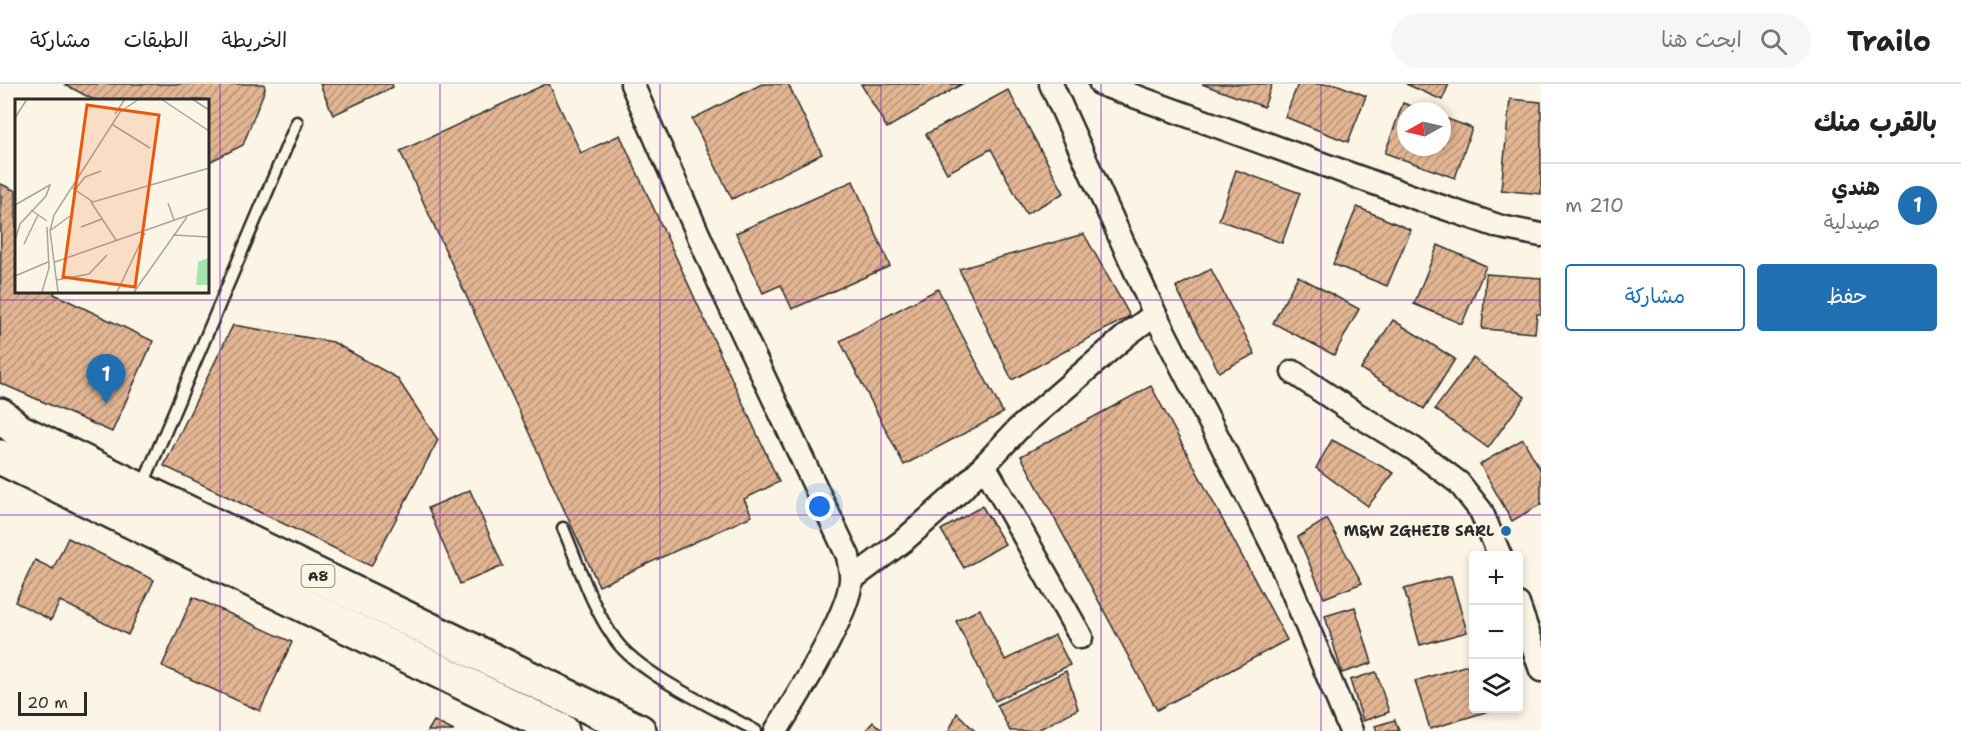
<!DOCTYPE html>
<html lang="ar">
<meta charset="utf-8">
<style>
body{margin:0;font-family:"Shantell Sans","Playpen Sans Arabic",sans-serif;background:#f6f6f6;color:#222;direction:rtl}
.controls{position:absolute;right:18px;bottom:18px;display:grid;overflow:hidden;border-radius:6px;box-shadow:0 3px 9px #0003}
.controls button{width:54px;height:54px;display:grid;place-items:center;padding:0;border:0;border-bottom:2px solid #e0e0e0;background:#fff;color:#222;font:30px sans-serif}
.compass{position:absolute;left:1397px;top:18px;width:54px;height:54px;border-radius:50%;background:#fff;box-shadow:0 3px 9px #0003;rotate:262deg}
.scale{position:absolute;left:18px;bottom:15px;width:69px;box-sizing:border-box;padding-left:6px;border:3px solid #2b2b2b;border-top:0;font-size:16px;line-height:21px;white-space:nowrap;color:#2b2b2b;-webkit-text-stroke:4px #fcf5e5;paint-order:stroke}
.you{position:absolute;left:820px;top:423px;width:21px;height:21px;margin:-15px;border:4px solid #fff;border-radius:50%;background:#1a73e8;box-shadow:0 0 0 9px #1a73e833}
.badge{display:grid;place-items:center;width:39px;height:39px;border-radius:50%;background:#1f6fb2;color:#fff;font-size:20px;font-weight:700}
.pin{position:absolute;translate:-50% -50px;filter:drop-shadow(0 2px 3px #0008)}
.pin::after{content:'';position:absolute;top:32px;width:21px;height:18px;background:inherit;clip-path:polygon(0 0,100% 0,50% 100%)}
.list{margin:0;padding:0;list-style:none}
h2{display:flex;justify-content:space-between;align-items:center;height:78px;margin:0;padding:0 24px;font-size:26px}
h2 small{font-size:20px;font-weight:400;color:#767676}
.list li{display:grid;grid-template-columns:39px 1fr auto;gap:18px;align-items:center;box-sizing:border-box;height:84px;padding:0 24px;border-top:2px solid #e0e0e0}
.list b{display:block;font-size:22px;white-space:nowrap}
.list p{margin:0;font-size:20px;white-space:nowrap;color:#767676}
.list em{font-size:20px;font-style:normal;color:#767676}
.actions{display:flex;gap:12px;padding:18px 24px}
.actions a{flex:1;padding:14px 0;border:2px solid #1f6fb2;border-radius:6px;text-align:center;font-size:21px;color:#1f6fb2}
.actions .main{background:#1f6fb2;color:#fff}
.icon{flex:none;width:33px;height:33px;fill:none;stroke:currentColor;stroke-width:2;stroke-linecap:round;stroke-linejoin:round}
.map{position:relative;flex:none;width:1541px;height:647px;overflow:hidden;direction:ltr}
header{display:flex;align-items:center;gap:36px;box-sizing:border-box;height:84px;padding:0 30px;background:#fff;border-bottom:2px solid #e0e0e0}
header strong{font-size:28px}
nav{display:flex;gap:33px;margin-inline-start:auto;font-size:21px}
.search{width:420px;height:54px;background:#f6f6f6;display:flex;align-items:center;gap:15px;box-sizing:border-box;padding:0 21px;border-radius:33px;color:#767676;font-size:22px}
main{display:flex}
aside{flex:1;background:#fff}
.map>svg:first-child{display:block}
</style>
<header>
<strong>Trailo</strong>
<div class="search"><svg class="icon" aria-label="search" viewBox="0 0 24 24"><circle cx="10" cy="10" r="6"/><path d="M15 15l6 6"/></svg>ابحث هنا</div>
<nav><a>الخريطة</a><a>الطبقات</a><a>مشاركة</a></nav>
</header>
<main>
<aside>
<h2>بالقرب منك<small></small></h2>
<ul class="list">
<li><span class="badge">1</span><div><b>هندي</b><p>صيدلية</p></div><em>210 m</em></li>
</ul>
<div class="actions"><a class="main">حفظ</a><a>مشاركة</a></div>
</aside>
<div class="map">
<svg width="1541" height="647" viewBox="0 0 1541 647">
<defs>
<pattern id="building-hatch" width="6" height="6" patternUnits="userSpaceOnUse" patternTransform="scale(1.5)"><rect width="6" height="6" fill="#e2b593"/><path d="M-1 1l2-2M0 6l6-6M5 7l2-2" fill="none" stroke="#b79378"/></pattern>
</defs>
<rect width="100%" height="100%" fill="#fcf5e5"/>
<filter id="ink" filterUnits="userSpaceOnUse"><feTurbulence type="fractalNoise" baseFrequency=".0167" numOctaves="2"/><feDisplacementMap in="SourceGraphic" scale="12" xChannelSelector="R" yChannelSelector="G"/><feConvolveMatrix kernelMatrix="1 2 1 2 8 2 1 2 1" color-interpolation-filters="sRGB"/></filter>
<g filter="url(#ink)">
<g fill="url(#building-hatch)" stroke="#2b2b2b" stroke-width="1.5">
<polygon points="64,0 264,0 265,5 243,61 207,79 207,16 94,16"/>
<polygon points="320,0 392,0 393,3 333,31"/>
<polygon points="546,0 549,0 581,69 620,51 779,398 744,415 752,432 599,502 400,67"/>
<polygon points="762,0 788,0 822,70 732,115 692,35"/>
<polygon points="861,0 962,0 887,44"/>
<polygon points="1202,0 1272,0 1264,23"/>
<polygon points="1298,0 1336,0 1366,12 1348,58 1285,33"/>
<polygon points="1406,0 1449,0 1442,16"/>
<polygon points="1008,6 1064,109 1026,130 991,65 947,89 926,50"/>
<polygon points="1510,15 1541,18 1541,110 1501,106"/>
<polygon points="1403,19 1425,27 1406,27 1406,63 1442,63 1442,33 1472,44 1455,94 1385,69"/>
<polygon points="1236,86 1300,109 1282,159 1219,136"/>
<polygon points="853,97 890,182 792,225 781,201 763,209 736,149"/>
<polygon points="1,100 16,107 16,207 55,207 54,210 153,257 112,348 0,299"/>
<polygon points="1357,123 1411,146 1387,202 1333,180"/>
<polygon points="1084,150 1130,232 1012,296 959,185"/>
<polygon points="1438,161 1486,182 1462,240 1414,220"/>
<polygon points="1211,185 1255,270 1219,288 1176,203"/>
<polygon points="1486,190 1541,194 1541,230 1537,230 1535,249 1482,245"/>
<polygon points="1298,192 1359,225 1334,271 1273,239"/>
<polygon points="938,205 1003,329 904,381 840,257"/>
<polygon points="1393,236 1455,275 1424,325 1361,285"/>
<polygon points="233,241 333,258 397,294 438,356 371,482 164,382"/>
<polygon points="1473,274 1525,313 1488,364 1435,325"/>
<polygon points="1151,302 1287,556 1157,626 1021,372"/>
<polygon points="1523,355 1541,387 1541,420 1512,437 1480,380"/>
<polygon points="1332,356 1394,389 1368,422 1316,384"/>
<polygon points="470,406 503,482 460,500 428,424"/>
<polygon points="982,422 1005,460 964,484 941,446"/>
<polygon points="1327,435 1362,499 1324,514 1298,453"/>
<polygon points="68,454 154,496 128,551 60,517 51,536 15,518 35,476 53,485"/>
<polygon points="1451,492 1467,548 1420,561 1404,505"/>
<polygon points="193,513 292,558 260,627 162,582"/>
<polygon points="1355,523 1372,579 1342,589 1325,532"/>
<polygon points="980,525 1005,576 1055,551 1070,581 995,617 956,537"/>
<polygon points="1474,579 1474,624 1492,626 1430,645 1415,597"/>
<polygon points="1066,587 1078,625 1036,647 1010,647 997,621"/>
<polygon points="1376,588 1389,628 1363,637 1350,596"/>
<polygon points="957,629 975,647 949,647"/>
<polygon points="1395,636 1399,647 1377,647 1375,642"/>
<polygon points="434,637 454,647 428,647"/>
<polygon points="873,638 883,647 865,647"/>
</g>
<g fill="none" stroke-linecap="round" stroke-linejoin="round">
<g stroke="#2b2b2b" stroke-width="15">
<g id="lane">
<polyline points="142,403 297,38"/>
<path d="M 563,444 C 579,481 592,525 616,557 C 641,591 717,625 756,647"/>
</g>
</g>
<g stroke="#2b2b2b" stroke-width="27">
<g id="street">
<path d="M 632,0 L 724,209 L 848,472 C 849,480 852,489 851,496 C 849,531 796,615 776,647"/>
<polyline points="1051,0 1155,230 1276,468 1351,647"/>
<polyline points="1101,0 1427,118 1501,143 1541,151"/>
<polyline points="1293,288 1353,328 1414,365 1459,399 1481,427 1500,472"/>
<polyline points="984,381 1081,553"/>
<polyline points="852,495 903,457 961,406 1018,345 1128,250 1155,230"/>
<polyline points="1518,520 1541,586"/>
</g>
</g>
<g stroke="#2b2b2b" stroke-width="38">
<g id="highway">
<polyline points="0,331 19,347 639,647"/>
<polyline points="0,373 562,647"/>
</g>
</g>
<use href="#lane" stroke="#fcf5e5" stroke-width="10"/>
<use href="#street" stroke="#fcf5e5" stroke-width="22"/>
<use href="#highway" stroke="#fcf5e5" stroke-width="33"/>
</g>
</g>
<path fill="none" stroke="#7b2cbf" stroke-width="1.5" stroke-opacity="0.55" d="M 220,0 L 220,647M 440,0 L 440,647M 660,0 L 660,647M 881,0 L 881,647M 1101,0 L 1101,647M 1321,0 L 1321,647M 0,216 L 1541,216M 0,431 L 1541,431"/>
<circle fill="#1f6fb2" stroke="#fcf5e5" stroke-width="2" cx="1506" cy="447" r="6"/>
<g text-anchor="middle" stroke-width="4.5" stroke-linejoin="round" paint-order="stroke">
<rect fill="#fcf5e5" stroke="#6a6863" stroke-width="1.5" x="301.5" y="481" width="33" height="22" rx="4.5"/>
<g font-size="14" font-weight="bold" fill="#2b2b2b">
<text x="318" y="497">A8</text>
</g>
<g font-size="15" font-weight="bold" fill="#2b2b2b" stroke="#fcf5e5" text-anchor="end">
<text x="1494" y="452">M&amp;W ZGHEIB SARL</text>
</g>
</g>
<g transform="translate(15 15)">
<rect width="194" height="194" fill="#fcf5e5"/>
<path d="M 193,159 L 193,186 L 181,186 L 183,163 Z" fill="#a4e5af"/>
<path fill="none" stroke="#a8a49b" stroke-width="1.5" d="M 146,0 L 194,32M 177,0 L 194,11M 100,15 L 110,0M 0,19 L 12,0M 98,26 L 135,49M 56,88 L 78,103 L 194,69M 59,92 L 70,78 L 86,72M 76,103 L 101,141M 153,104 L 159,121M 0,106 L 35,86 L 31,97 L 5,125 L 0,141M 16,111 L 32,122M 66,128 L 87,120M 36,131 L 55,117M 158,136 L 194,138M 9,145 L 23,116M 40,163 L 194,109M 0,177 L 33,163M 42,181 L 74,175 L 92,156M 27,193 L 34,169 L 32,128M 43,193 L 35,132 L 39,116 L 105,13 L 124,0M 102,193 L 130,134M 119,193 L 172,118"/>
<path fill="#e8590c" fill-opacity="0.15" stroke="#e8590c" stroke-width="3" d="M 72,6 L 144,16 L 120,188 L 48,178 Z"/>
<rect width="194" height="194" fill="none" stroke="#2b2b2b" stroke-width="3"/>
</g>
</svg>
<div class="controls">
<button>+</button>
<button>−</button>
<button><svg class="icon" aria-label="layers" viewBox="0 0 24 24"><path d="M12 4l9 5-9 5-9-5zM3 14l9 5 9-5"/></svg></button>
</div>
<svg class="compass" viewBox="-18 -18 36 36"><path d="M0-13l5 13h-10z" fill="#e53935"/><path d="M0 13l5-13h-10z" fill="#767676"/></svg>
<div class="scale">20 m</div>
<div class="you"></div>
<div class="pin badge" style="left:106px;top:320px">1</div>
</div>
</main>
